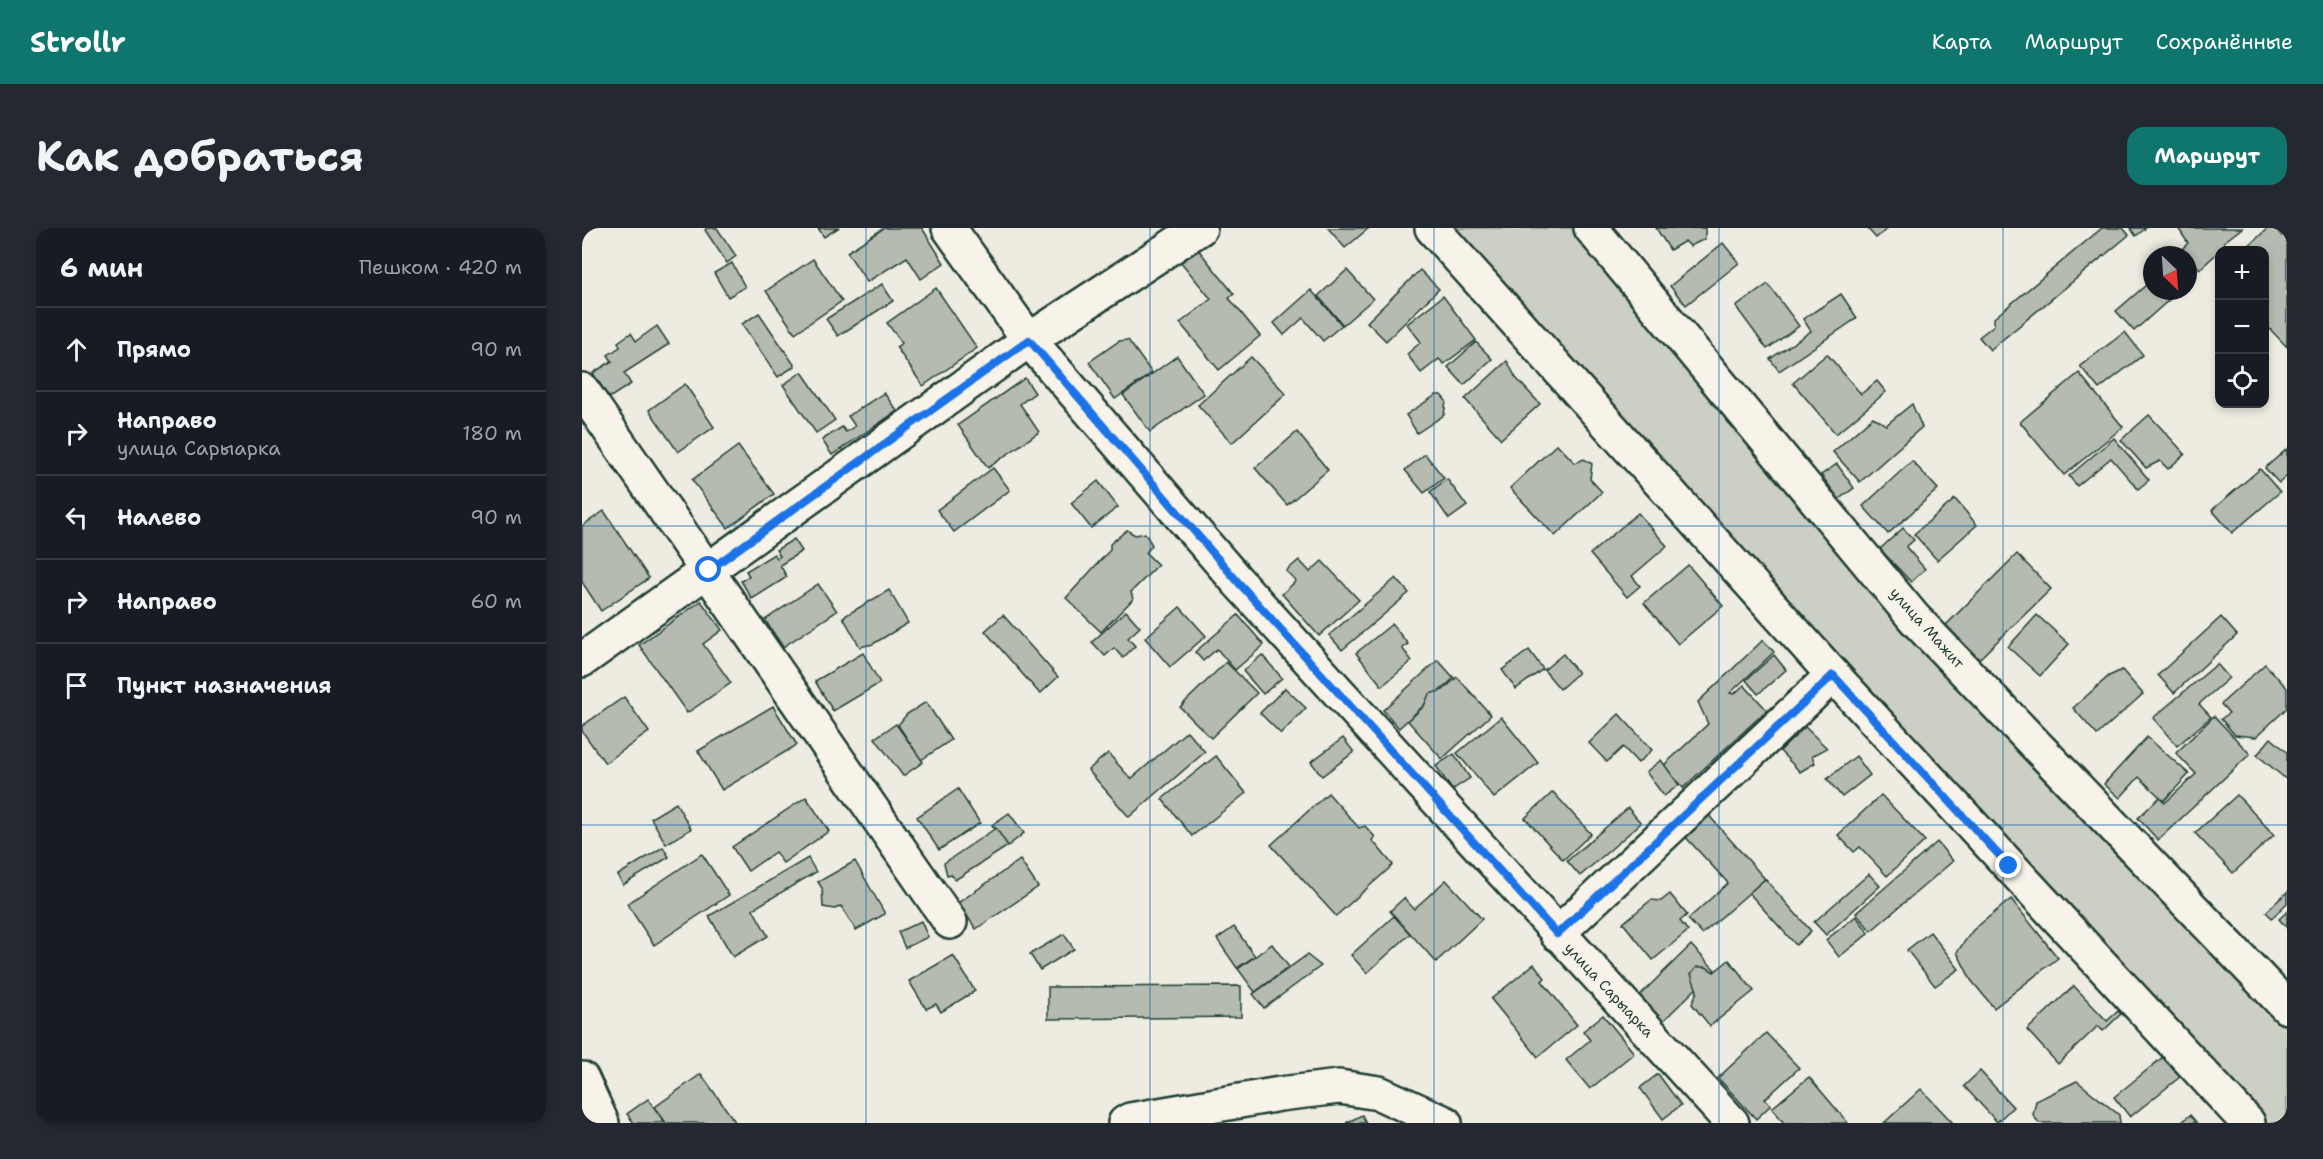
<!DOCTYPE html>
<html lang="ru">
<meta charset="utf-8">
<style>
body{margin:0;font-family:"Shantell Sans",sans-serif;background:#242831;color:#f1f3f6}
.controls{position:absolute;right:18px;top:18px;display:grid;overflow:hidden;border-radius:12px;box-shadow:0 3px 9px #0003}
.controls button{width:54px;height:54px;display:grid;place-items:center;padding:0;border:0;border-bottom:2px solid #363941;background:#171b24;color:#f1f3f6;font:30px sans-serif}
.compass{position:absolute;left:1561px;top:18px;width:54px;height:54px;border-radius:50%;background:#171b24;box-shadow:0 3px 9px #0003;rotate:155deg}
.stop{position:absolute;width:18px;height:18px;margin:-14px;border:4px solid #1a73e8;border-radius:50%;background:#fff}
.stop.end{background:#1a73e8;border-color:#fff;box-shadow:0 2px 6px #0008}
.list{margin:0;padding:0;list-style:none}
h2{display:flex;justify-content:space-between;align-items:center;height:78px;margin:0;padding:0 24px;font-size:26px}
h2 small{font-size:20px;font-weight:400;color:#9ea1a6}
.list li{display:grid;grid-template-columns:39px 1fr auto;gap:18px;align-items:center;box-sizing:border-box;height:84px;padding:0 24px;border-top:2px solid #363941}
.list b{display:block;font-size:22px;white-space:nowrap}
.list p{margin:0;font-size:20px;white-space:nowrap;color:#9ea1a6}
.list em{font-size:20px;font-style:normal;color:#9ea1a6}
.icon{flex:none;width:33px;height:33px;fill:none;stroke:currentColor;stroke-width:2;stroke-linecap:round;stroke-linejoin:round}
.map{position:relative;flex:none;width:1705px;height:895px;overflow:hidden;border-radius:18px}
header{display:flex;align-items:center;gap:36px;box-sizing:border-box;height:84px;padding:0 30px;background:#0f766e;color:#fff}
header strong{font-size:28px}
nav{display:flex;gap:33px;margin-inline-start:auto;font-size:21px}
.intro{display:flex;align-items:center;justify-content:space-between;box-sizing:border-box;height:144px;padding:0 36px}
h1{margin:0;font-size:42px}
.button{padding:15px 27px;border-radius:18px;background:#0f766e;color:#fff;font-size:21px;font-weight:700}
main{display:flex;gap:36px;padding:0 36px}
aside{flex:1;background:#171b24;border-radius:18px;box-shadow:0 3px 9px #0003}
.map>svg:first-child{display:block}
</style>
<header>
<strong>Strollr</strong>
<nav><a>Карта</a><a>Маршрут</a><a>Сохранённые</a></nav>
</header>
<div class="intro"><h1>Как добраться</h1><a class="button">Маршрут</a></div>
<main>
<aside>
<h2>6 мин<small>Пешком · 420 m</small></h2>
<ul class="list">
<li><svg class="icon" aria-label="ahead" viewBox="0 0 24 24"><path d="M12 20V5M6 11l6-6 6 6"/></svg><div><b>Прямо</b></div><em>90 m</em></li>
<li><svg class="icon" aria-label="right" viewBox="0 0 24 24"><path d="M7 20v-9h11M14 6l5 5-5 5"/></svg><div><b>Направо</b><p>улица Сарыарка</p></div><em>180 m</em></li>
<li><svg class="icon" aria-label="left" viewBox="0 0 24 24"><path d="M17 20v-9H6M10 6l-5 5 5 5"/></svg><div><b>Налево</b></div><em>90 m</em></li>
<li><svg class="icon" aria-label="right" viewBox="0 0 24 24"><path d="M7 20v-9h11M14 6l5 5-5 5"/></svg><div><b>Направо</b></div><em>60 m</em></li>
<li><svg class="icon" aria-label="arrive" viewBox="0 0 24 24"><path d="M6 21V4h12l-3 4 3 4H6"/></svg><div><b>Пункт назначения</b></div></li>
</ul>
</aside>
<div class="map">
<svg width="1705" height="895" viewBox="0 0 1705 895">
<rect width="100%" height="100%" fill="#eeece1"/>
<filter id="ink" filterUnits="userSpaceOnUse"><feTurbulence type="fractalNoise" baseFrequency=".0167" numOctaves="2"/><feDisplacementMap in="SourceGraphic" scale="12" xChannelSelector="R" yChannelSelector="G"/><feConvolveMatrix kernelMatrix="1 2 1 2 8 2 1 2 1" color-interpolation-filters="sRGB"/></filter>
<g filter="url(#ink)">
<polygon fill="#cccfc4" stroke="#76867c" stroke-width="1.5" points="863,0 1021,0 1334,387 1705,781 1705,895 1658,895"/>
<g fill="#b5bbb0" stroke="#1f3d34" stroke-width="1.5">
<polygon points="125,0 135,0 154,28 145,35 123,2"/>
<polygon points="236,0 256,0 242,9"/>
<polygon points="302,0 340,0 362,35 339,51 325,29 285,54 265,24"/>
<polygon points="746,0 787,0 763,20"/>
<polygon points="1074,0 1123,0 1123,11 1108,18 1103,13 1088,22"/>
<polygon points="1285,0 1304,0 1305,1 1294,10"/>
<polygon points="1520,0 1541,0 1547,7 1408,122 1397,109 1412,97 1412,90"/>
<polygon points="1548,0 1564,0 1554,8"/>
<polygon points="1596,0 1660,0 1642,14 1643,18 1618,41 1600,21 1606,15"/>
<polygon points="1686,0 1692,0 1700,8 1705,3 1705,119 1682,95 1682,22 1662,22"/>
<polygon points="1141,15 1157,35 1104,77 1088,58"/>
<polygon points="615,20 652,66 647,70 678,108 637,142 598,95 629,71 598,33"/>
<polygon points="231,31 260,73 213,105 184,63"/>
<polygon points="150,35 163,59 146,69 132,45"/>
<polygon points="1606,38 1614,47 1606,55"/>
<polygon points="765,42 791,71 761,97 736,68"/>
<polygon points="838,42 857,61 804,113 785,94"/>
<polygon points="1570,52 1570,63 1597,63 1552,103 1534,83"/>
<polygon points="300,56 311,73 256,108 244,91"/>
<polygon points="1186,56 1217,98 1185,121 1154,79"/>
<polygon points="354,60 395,120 341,158 314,119 320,115 305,95"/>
<polygon points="729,62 760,97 741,113 721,90 702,107 692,95"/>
<polygon points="1259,66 1275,90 1197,143 1188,131 1229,103 1221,91"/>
<polygon points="861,68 894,112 862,136 857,131 839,145 825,126 839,114 825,96"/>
<polygon points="177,85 213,138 196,149 160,96"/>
<polygon points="75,98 87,116 42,145 49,156 27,170 11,145 30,133 26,127 38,119 36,114 49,105 54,113"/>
<polygon points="1543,104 1561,127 1517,161 1498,138"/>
<polygon points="546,112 570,145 533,171 507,134 537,113"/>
<polygon points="894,114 910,131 882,157 866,139"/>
<polygon points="1245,126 1279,166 1295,153 1304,164 1254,206 1211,155"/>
<polygon points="595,128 622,166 568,204 541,167"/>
<polygon points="669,129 704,166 650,215 616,177"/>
<polygon points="925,133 934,150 958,176 919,211 883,171"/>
<polygon points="220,144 253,192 234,205 201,157"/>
<polygon points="1497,145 1541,199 1482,247 1438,194"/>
<polygon points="443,150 453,165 438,176 457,204 406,240 376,197"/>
<polygon points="103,156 132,199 96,224 67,182"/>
<polygon points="302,165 315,183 250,227 240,212 260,199 264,204 273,198 266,188"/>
<polygon points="854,167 859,167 864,173 862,187 835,205 824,187"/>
<polygon points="1330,176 1340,199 1278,254 1251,224 1291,189 1304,197"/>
<polygon points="1567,187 1603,226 1586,241 1578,233 1564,240 1539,212"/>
<polygon points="715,204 746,242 705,277 673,240"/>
<polygon points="1532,210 1567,252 1556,261 1529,230 1495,258 1487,248"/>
<polygon points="975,216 993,235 1002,231 1010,236 1008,251 1020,264 973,308 928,260"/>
<polygon points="156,218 192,266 146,300 110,252"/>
<polygon points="1705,221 1705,248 1697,255 1683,240"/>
<polygon points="843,226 862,250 842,265 823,242"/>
<polygon points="1330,233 1356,261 1306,306 1281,278"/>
<polygon points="1255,236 1272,260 1257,271 1239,247"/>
<polygon points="411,240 428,262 372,304 355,282"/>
<polygon points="1678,241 1698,264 1650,305 1630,282"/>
<polygon points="865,251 885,278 867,291 848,264"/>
<polygon points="516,253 536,279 509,300 489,275"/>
<polygon points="1373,271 1395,297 1355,332 1332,306"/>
<polygon points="22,283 67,350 19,383 0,354 0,298"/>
<polygon points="1056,285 1085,318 1050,348 1058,358 1045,369 1008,326"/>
<polygon points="1321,300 1332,312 1324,319 1343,341 1329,354 1298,321"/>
<polygon points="545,302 553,307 563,305 570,317 564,325 576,337 549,364 551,371 519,404 484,370 528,322 528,316"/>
<polygon points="212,311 220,323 198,337 205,349 170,371 159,353 167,348 164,343 192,326 195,330 198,328 194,322"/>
<polygon points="1435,326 1469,361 1397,431 1364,397"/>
<polygon points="717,332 728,344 740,333 777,372 737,408 700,366 714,353 704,343"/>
<polygon points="1106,337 1141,378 1096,416 1062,375"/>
<polygon points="814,350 827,365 760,422 747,407"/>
<polygon points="236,356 255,383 201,419 183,392"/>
<polygon points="307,362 326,395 291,416 278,419 261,389"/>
<polygon points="119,373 140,402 121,416 149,455 105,485 57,417"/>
<polygon points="598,379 624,408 588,439 563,410"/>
<polygon points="544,383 558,399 546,410 553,418 541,430 532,420 523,428 510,414"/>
<polygon points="421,387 476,449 458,466 403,403"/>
<polygon points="656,387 682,417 653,442 635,421 621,433 613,424"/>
<polygon points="1455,387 1487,416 1458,448 1426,419"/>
<polygon points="1639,389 1655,407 1592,465 1576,447"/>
<polygon points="810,396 826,416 820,420 830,433 800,458 774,425"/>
<polygon points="1181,412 1192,424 1148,465 1152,466 1162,457 1185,482 1101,560 1081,538 1126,496 1116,474"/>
<polygon points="947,422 961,441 934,461 920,442"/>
<polygon points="281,425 298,455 251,483 233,453"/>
<polygon points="981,426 996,445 978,461 962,442"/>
<polygon points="680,427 700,450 681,466 661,443"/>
<polygon points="1192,427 1204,442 1176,466 1164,452"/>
<polygon points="856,432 872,450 817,500 801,482"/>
<polygon points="644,434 675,465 629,510 598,479"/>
<polygon points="1635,436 1647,450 1617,476 1629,489 1595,518 1571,490"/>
<polygon points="1683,436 1705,460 1705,480 1674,509 1653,507 1639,491 1647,485 1639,476"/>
<polygon points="1540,442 1561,466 1515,507 1491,480 1527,448"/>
<polygon points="875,449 909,487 860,531 826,493 842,478 847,466 861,462"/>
<polygon points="703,460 724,480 699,506 678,485"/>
<polygon points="42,469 67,504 23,535 0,503 0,498"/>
<polygon points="344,474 369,512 339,532 316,497 325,486"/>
<polygon points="191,478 215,517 140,562 116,523"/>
<polygon points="1037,486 1070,522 1056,535 1041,519 1025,534 1007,515"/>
<polygon points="1632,488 1668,526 1576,612 1556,590 1578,569 1583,575 1614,546 1594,525"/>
<polygon points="919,489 956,535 912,570 875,525"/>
<polygon points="314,496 341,534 321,548 293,510"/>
<polygon points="1223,499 1245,520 1230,528 1233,535 1218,544 1198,523"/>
<polygon points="605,503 623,524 547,589 506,542 526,525 549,551"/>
<polygon points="1565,509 1607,546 1582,573 1557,549 1538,570 1522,556"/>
<polygon points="761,510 772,524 740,548 729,534"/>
<polygon points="1689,510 1705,524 1705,552 1675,527"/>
<polygon points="872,526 888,550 870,562 854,538"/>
<polygon points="634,528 664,565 610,608 580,571"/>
<polygon points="1274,528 1288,547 1260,569 1245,551"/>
<polygon points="1079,532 1097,557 1082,568 1064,544"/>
<polygon points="376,561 398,595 357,622 335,589"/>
<polygon points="971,564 1009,606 981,632 943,590"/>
<polygon points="746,565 777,600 783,598 793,609 790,612 811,637 754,688 689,617"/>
<polygon points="1299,567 1343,613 1305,648 1278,619 1272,624 1256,607"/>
<polygon points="1655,567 1692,607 1651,645 1613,605"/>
<polygon points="224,569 247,603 201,635 193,624 166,643 150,619"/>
<polygon points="94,575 109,601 84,616 69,590"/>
<polygon points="1046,580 1059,595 998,648 985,633"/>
<polygon points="1123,583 1183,651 1120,706 1106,691 1146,655 1099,604"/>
<polygon points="427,585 442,605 426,618 410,597"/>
<polygon points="414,600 426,618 373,652 369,646 365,647 362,635"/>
<polygon points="1355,614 1371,633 1289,703 1274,685"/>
<polygon points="81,619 87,629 41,657 36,647"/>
<polygon points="120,626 147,667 72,717 45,676"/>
<polygon points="226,630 234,644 171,681 186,708 151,729 127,688"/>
<polygon points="438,632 456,659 394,701 376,675"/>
<polygon points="273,633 303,686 274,702 259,678 253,681 241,679 240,660 236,654"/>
<polygon points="1287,646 1298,658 1244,707 1232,694"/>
<polygon points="1183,651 1229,703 1214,717 1167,665"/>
<polygon points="864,652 900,691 854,734 808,683 822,670 832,681"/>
<polygon points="1705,664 1705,675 1690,690 1684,684"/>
<polygon points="1088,666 1105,687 1098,693 1106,703 1071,732 1041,695 1069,672 1079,673"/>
<polygon points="1429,671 1476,730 1412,780 1389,752 1375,724 1391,702"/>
<polygon points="1705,684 1705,700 1697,691"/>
<polygon points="812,688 828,706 785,745 769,727"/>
<polygon points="1274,688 1287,705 1257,729 1244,712"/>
<polygon points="339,693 346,709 323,720 316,704"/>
<polygon points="652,699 673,728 655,740 635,711"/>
<polygon points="1348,704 1377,741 1353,758 1325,722"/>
<polygon points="482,706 492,721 458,742 448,726"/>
<polygon points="690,716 707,739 673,764 656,741"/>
<polygon points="1109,717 1133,742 1081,793 1057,768"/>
<polygon points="371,727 393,763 359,784 354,776 344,781 327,753"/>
<polygon points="725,727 739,738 682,780 671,766"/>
<polygon points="1147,732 1172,763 1128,798 1110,776 1115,763 1109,746 1115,739 1124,739 1132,744"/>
<polygon points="952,736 963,750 960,753 995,797 956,829 909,771"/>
<polygon points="659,758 659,789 466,791 466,759"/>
<polygon points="1492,758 1525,793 1536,783 1539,786 1521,803 1516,798 1476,836 1445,802"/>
<polygon points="1021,787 1052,825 1008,861 984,832 1008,812 1001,803"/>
<polygon points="1184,805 1217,840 1183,871 1189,877 1174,891 1136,850"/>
<polygon points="1586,825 1603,845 1548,889 1532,869"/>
<polygon points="1398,843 1431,879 1415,894 1382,858"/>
<polygon points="119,846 154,895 84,895 73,879"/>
<polygon points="1076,846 1099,877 1081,891 1058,860"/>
<polygon points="1227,849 1266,895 1202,895 1190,880"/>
<polygon points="1495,853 1537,887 1538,895 1457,895 1451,887 1454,873"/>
<polygon points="1339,861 1371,895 1302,895"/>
<polygon points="66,871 83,895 52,895 45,886"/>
<polygon points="780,887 784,895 764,895"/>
<polygon points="1608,887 1615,895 1599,895"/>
</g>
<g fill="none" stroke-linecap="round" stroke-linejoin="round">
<g stroke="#1f3d34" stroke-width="38">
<g id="minor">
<polyline points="367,0 447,112 656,354 1150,895"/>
<polyline points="850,0 1251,447 1666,895"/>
<polyline points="1009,0 1332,390 1705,779"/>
<polyline points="0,162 368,694"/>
<polyline points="0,432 447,112 618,0"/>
<polyline points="975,706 1251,447"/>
<polyline points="0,851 20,895"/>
<polyline points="543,895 548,892 698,866 757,859 797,865 863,895"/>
</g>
</g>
<use href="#minor" stroke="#f7f3e8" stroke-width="33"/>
</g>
</g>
<g fill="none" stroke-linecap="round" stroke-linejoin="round" filter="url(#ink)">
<polyline stroke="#1a73e8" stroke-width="8" points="127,342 447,112 656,354 975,706 1251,447 1427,638"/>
</g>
<path fill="none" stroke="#1f6fb2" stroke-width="1.5" stroke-opacity="0.55" d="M 284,0 L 284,895M 568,0 L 568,895M 852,0 L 852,895M 1137,0 L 1137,895M 1421,0 L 1421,895M 0,298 L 1705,298M 0,597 L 1705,597"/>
<g text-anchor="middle" stroke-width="4.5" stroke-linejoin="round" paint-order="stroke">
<g font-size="15" fill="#1f3d34" stroke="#f7f3e8">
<text transform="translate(1345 400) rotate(48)" y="5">улица Мажит</text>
<text transform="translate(1027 762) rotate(47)" y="5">улица Сарыарка</text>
</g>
</g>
</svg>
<div class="controls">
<button>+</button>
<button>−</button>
<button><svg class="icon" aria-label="locate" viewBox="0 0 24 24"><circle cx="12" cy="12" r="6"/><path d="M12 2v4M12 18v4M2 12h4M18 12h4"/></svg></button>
</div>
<svg class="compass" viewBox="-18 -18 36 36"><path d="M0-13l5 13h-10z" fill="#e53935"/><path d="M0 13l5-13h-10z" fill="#9ea1a6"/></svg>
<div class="stop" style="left:127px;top:342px"></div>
<div class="stop end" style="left:1427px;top:638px"></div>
</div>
</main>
